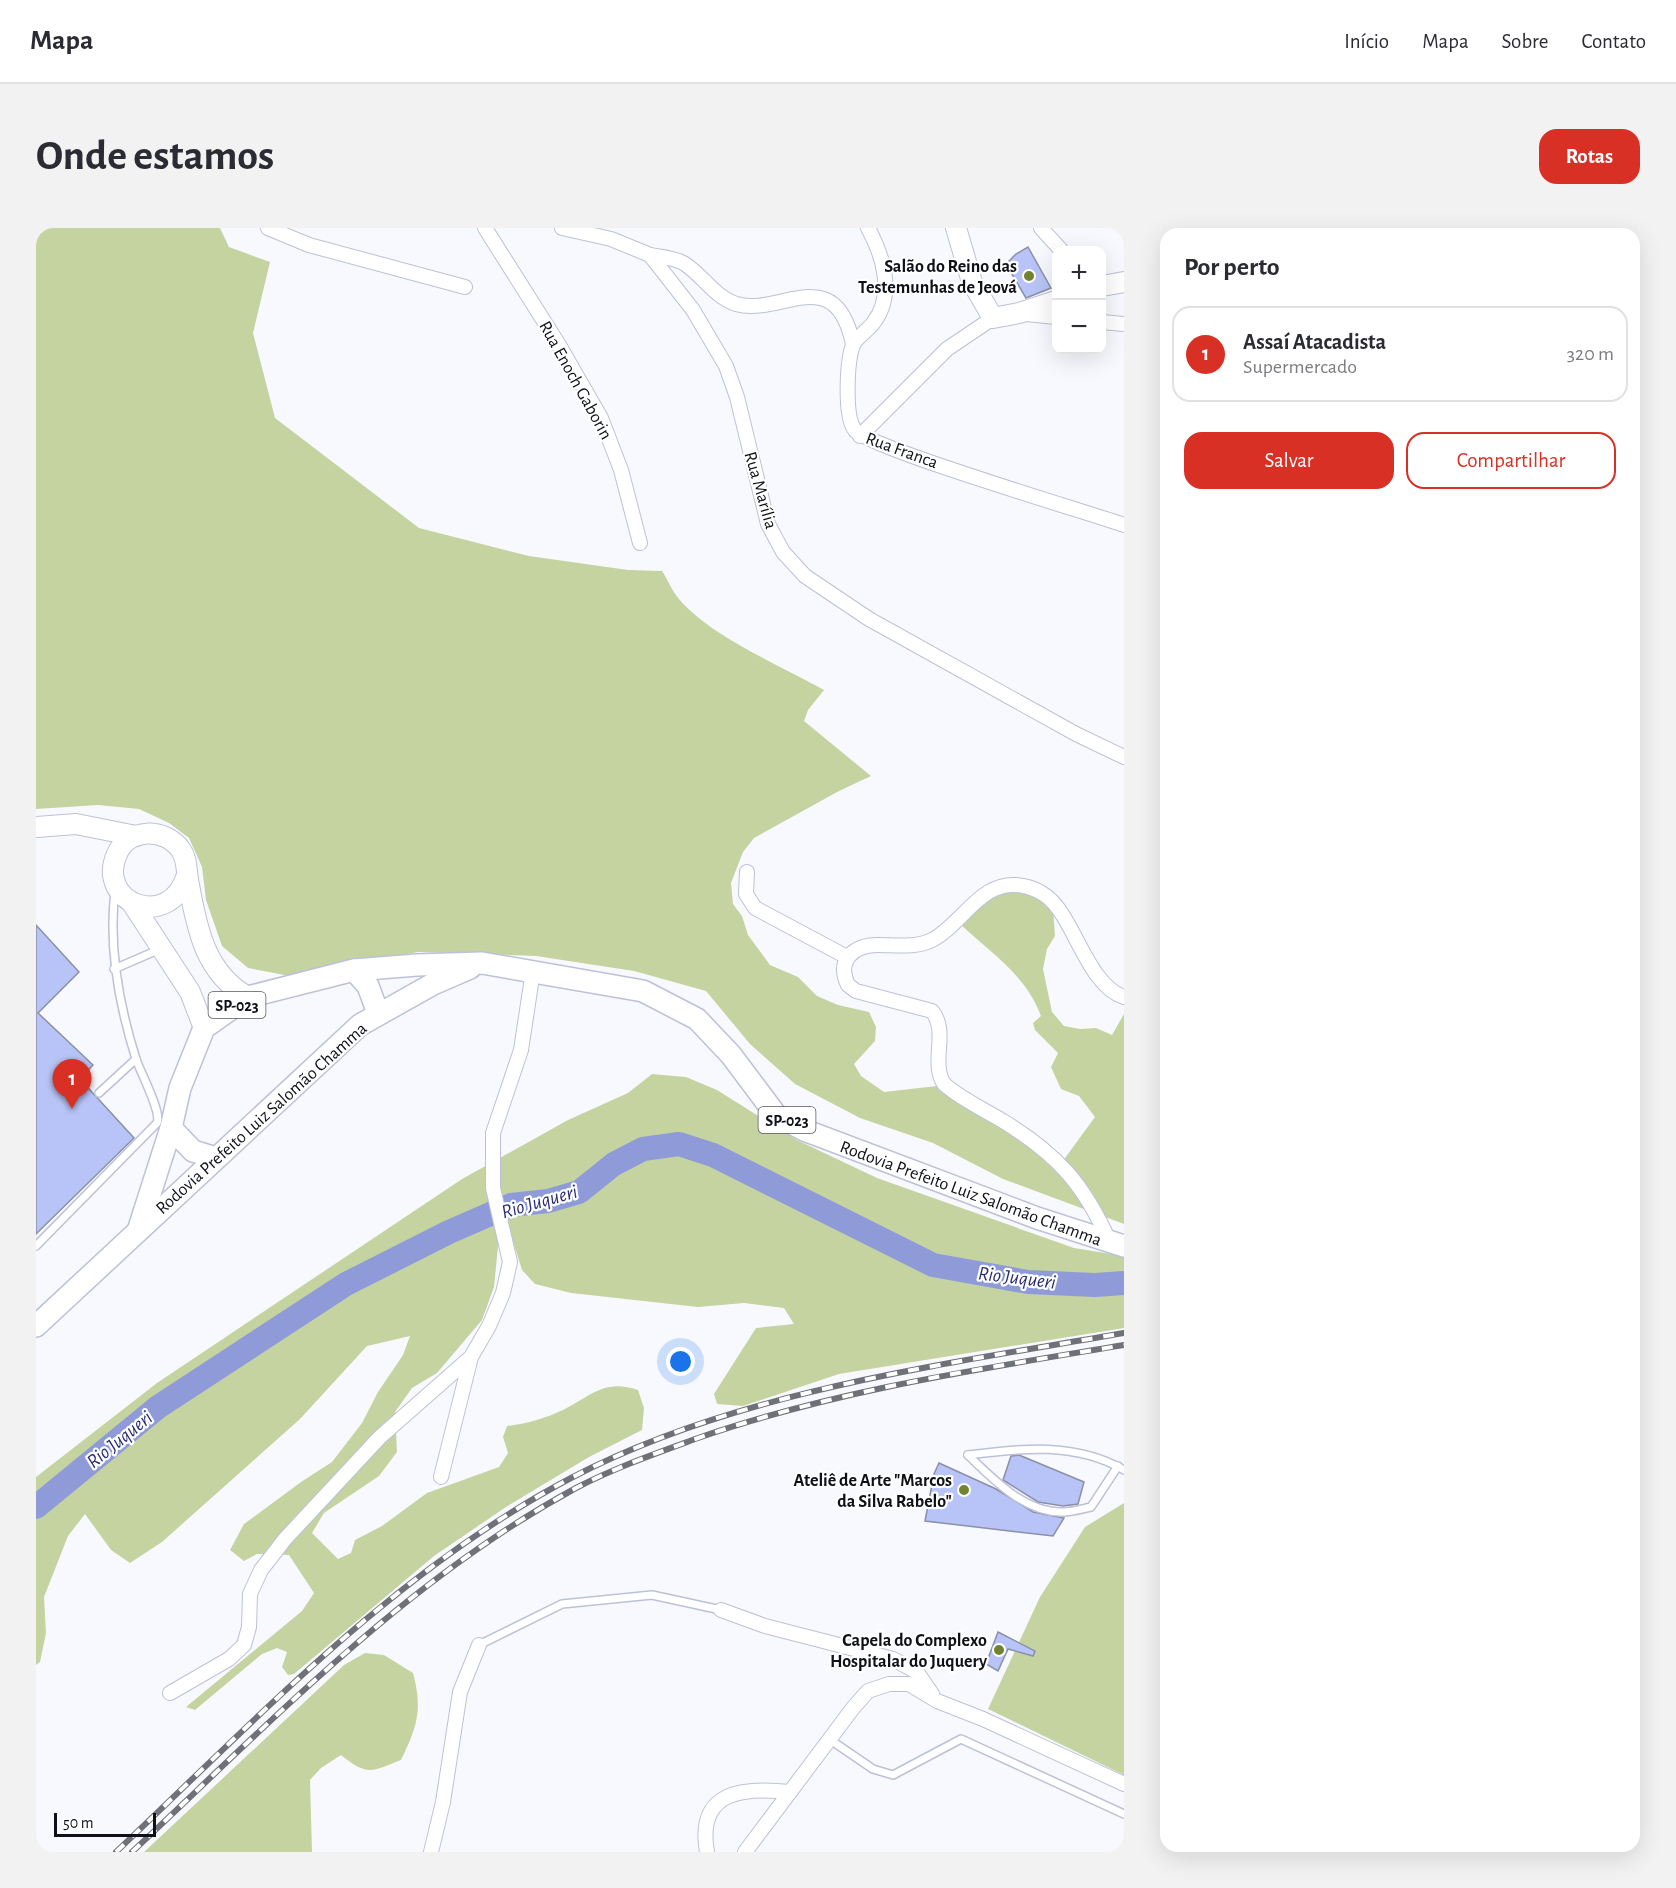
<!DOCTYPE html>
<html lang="pt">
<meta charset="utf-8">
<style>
body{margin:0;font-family:"Alegreya Sans",sans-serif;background:#f2f2f3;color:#2b2b33}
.controls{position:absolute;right:18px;top:18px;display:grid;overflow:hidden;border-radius:12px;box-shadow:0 6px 24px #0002}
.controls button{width:54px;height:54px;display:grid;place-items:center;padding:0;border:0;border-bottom:2px solid #e1e1e2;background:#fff;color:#2b2b33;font:30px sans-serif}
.scale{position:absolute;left:18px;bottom:15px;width:102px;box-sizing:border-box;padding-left:6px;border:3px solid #0f1119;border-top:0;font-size:16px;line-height:21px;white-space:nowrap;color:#0f1119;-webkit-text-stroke:4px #fff;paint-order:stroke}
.you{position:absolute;left:645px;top:1134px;width:21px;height:21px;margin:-15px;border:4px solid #fff;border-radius:50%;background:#1a73e8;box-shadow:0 0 0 9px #1a73e833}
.badge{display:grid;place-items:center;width:39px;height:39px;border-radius:50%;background:#d93025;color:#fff;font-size:20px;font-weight:700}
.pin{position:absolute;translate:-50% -50px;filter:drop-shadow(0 2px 3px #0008)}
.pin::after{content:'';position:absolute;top:32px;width:21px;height:18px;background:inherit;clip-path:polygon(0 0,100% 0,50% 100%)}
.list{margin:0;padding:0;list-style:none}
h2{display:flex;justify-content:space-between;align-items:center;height:78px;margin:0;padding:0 24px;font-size:26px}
h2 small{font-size:20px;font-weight:400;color:#7c7c81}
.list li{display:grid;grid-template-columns:39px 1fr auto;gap:18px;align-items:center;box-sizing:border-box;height:96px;margin:0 12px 12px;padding:0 12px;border:2px solid #e1e1e2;border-radius:18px}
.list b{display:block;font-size:22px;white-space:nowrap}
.list p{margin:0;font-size:20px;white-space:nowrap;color:#7c7c81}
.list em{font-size:20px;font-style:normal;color:#7c7c81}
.actions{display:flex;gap:12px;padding:18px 24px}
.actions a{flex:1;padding:14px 0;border:2px solid #d93025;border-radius:18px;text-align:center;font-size:21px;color:#d93025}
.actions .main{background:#d93025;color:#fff}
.map{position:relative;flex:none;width:1088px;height:1624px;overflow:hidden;border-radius:18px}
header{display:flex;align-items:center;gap:36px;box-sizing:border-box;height:84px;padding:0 30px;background:#fff;border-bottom:2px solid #e1e1e2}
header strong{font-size:28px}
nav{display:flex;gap:33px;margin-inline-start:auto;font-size:21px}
.intro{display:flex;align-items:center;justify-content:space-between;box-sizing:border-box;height:144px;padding:0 36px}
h1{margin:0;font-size:42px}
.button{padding:15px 27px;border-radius:18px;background:#d93025;color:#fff;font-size:21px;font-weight:700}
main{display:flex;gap:36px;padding:0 36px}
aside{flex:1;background:#fff;border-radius:18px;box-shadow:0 6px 24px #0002}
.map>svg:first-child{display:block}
</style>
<header>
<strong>Mapa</strong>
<nav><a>Início</a><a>Mapa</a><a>Sobre</a><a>Contato</a></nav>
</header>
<div class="intro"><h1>Onde estamos</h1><a class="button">Rotas</a></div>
<main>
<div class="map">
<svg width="1088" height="1624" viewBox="0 0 1088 1624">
<rect width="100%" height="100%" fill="#f8f9fe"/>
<g fill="#c5d3a1">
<path d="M 0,0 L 184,0 L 193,19 L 234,34 L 217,105 L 239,190 L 383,300 L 493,328 L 592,342 L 626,343 C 632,352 636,363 643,371 C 674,408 745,438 788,462 L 772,482 L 768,493 L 835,548 L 803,563 L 718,610 L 707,624 L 695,655 L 697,676 L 706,688 L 712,707 L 734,737 L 762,749 L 781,768 L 802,777 L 833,784 L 840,799 L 839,813 L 818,836 L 825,848 L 848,864 L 901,858 L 965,896 L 1021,941 L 1059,889 L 1043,868 L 1025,861 L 1015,839 L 1022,825 L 999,802 L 997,795 L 1005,788 C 990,747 955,725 924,696 L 961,662 L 993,662 L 1017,681 L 1019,708 L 1011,721 L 1007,741 L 1016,784 L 1028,798 L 1044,801 L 1060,800 L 1076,807 L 1088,786 L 1088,996 L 967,951 L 897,915 L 824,890 L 759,856 L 714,816 L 670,763 L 598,743 L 500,728 L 382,724 L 254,748 L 212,740 L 186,718 L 170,672 L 166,639 L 153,610 L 133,595 L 103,581 L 62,577 L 0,581 Z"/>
<path d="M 616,846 L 650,849 L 681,862 L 761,912 L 841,950 L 1038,1020 L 1088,1028 L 1088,1100 L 803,1146 L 707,1178 L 681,1176 L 678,1166 L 720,1100 L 758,1096 L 748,1080 L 708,1075 L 662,1079 L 535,1065 L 499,1056 L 486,1042 L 476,1010 L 462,1018 L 458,1059 L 446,1092 L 401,1145 L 376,1160 L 359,1184 L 361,1224 L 343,1248 L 288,1285 L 276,1305 L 302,1331 L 315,1325 L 319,1312 L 346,1298 L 391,1265 L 463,1239 L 472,1225 L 467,1209 L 471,1198 C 488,1196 504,1192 520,1185 C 552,1172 565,1149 602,1162 L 608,1180 L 606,1202 L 553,1229 L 470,1279 L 398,1328 L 258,1446 L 252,1447 L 246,1439 L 251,1424 L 241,1420 L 226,1426 L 159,1482 L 150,1479 L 266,1383 L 278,1365 L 253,1327 L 221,1326 L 208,1333 L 194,1322 L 208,1296 L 265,1254 L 296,1234 L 326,1195 L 342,1164 L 367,1127 L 374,1108 L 331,1118 L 264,1191 L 126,1314 L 94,1335 L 75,1322 L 49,1286 L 32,1308 L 8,1369 L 10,1405 L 4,1434 L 0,1437 L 0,1249 L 121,1155 L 426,951 L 532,892 L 592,865 Z"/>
<polygon points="1088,1275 1088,1547 952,1481 1004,1369 1049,1299"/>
<path d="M 329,1425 L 348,1427 L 377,1445 C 387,1482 381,1499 365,1532 C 335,1544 331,1548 305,1527 L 285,1540 L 274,1552 L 276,1624 L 108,1624 L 308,1437 Z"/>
</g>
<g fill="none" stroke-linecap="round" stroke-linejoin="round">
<polyline stroke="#8f9bd9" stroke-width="24" points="0,1279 122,1179 310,1056 413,1004 475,977 512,973 543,964 578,936 607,921 643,916 677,927 897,1037 992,1054 1059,1057 1088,1055"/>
</g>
<g fill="#b8c4f7" stroke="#8a90a6" stroke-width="1.5">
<polygon points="992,19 1015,60 990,70 970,36 980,26"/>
<polygon points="0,697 43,744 2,785 57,837 44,851 98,910 0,1006"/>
<polygon points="983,1227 1048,1254 1042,1276 1027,1278 1002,1274 967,1252 975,1228"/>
<polygon points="903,1235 960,1261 997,1284 1028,1290 1017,1308 889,1293 898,1246"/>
<polygon points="962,1404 999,1423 997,1428 972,1421 962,1443 950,1436"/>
</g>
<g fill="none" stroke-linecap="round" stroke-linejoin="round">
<g stroke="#bcc1d9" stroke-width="10">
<g id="service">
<polyline points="78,741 122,722"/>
<path d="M 63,865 L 100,831 C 83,777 72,720 79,663"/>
<path d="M 0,1018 L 121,895 C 126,884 105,846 100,831"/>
<path d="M 932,1227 C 957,1251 989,1285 1027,1284 C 1036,1284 1046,1281 1055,1279 L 1082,1238"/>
<path d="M 932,1227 C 985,1220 1040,1214 1088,1242"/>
<polyline points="443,1417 526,1376 616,1367 685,1382"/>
<polyline points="793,1511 837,1541 857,1547 925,1511 1088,1586"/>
</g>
</g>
<g stroke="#bcc1d9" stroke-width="16">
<g id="minor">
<polyline points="232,0 273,17 429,59"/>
<polyline points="449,0 523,117 565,190 585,242 604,315"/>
<polyline points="526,0 575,11 614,27 657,82 690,138 701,169 732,296 747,324 769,348 833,391 1040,506 1088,529"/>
<path d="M 832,0 C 847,27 859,66 838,94 C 833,102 820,109 817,117 C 811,133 808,189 819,202 C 833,220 1051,284 1088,297"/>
<polyline points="1005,0 1025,22"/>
<path d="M 614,27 C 625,29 640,30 649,36 C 667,48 679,69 700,76 C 744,89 799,32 817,116"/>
<polyline points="990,86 1020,89"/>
<polyline points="1066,94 1088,96"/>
<polyline points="824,208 911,121 957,90"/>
<polyline points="711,644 710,666 719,680 811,729"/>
<path d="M 1074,1015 C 1048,956 1022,927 967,893 C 947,881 925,871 908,856 C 894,834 913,804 896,783 L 820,763 L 812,757 C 800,732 818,717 842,717 C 859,717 881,720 896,712 C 927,696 946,649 987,658 C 1000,660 1013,668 1021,679 C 1041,704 1056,759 1088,769"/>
<polyline points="405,1249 435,1129"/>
<polyline points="685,1382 729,1398 857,1431 881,1444 896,1466"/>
<polyline points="134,1465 193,1431 208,1417 213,1399 214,1366 225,1342 249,1311 344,1209 435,1129 453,1098 467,1065 474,1034 457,960 457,905 485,822 497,743"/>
<polyline points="395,1624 407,1574 424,1464 443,1417"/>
<path d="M 671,1624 C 660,1562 708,1559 754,1564"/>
<polyline points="709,1624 817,1480 832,1463 853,1456 873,1456 901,1473 947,1491 1088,1556"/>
</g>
</g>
<g stroke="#bcc1d9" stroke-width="22">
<g id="secondary">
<polyline points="920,0 936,54 957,90 983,85 1020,73"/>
<polyline points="1066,58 1088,54"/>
<polyline points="0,599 40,596 100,608"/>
<path d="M 151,647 C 133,705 59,674 81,626 C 92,600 129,599 145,622 C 152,632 150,645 153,657 C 161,702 170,746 212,769"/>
<polyline points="96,675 154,764 168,800"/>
</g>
</g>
<g stroke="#bcc1d9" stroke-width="24">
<g id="primary">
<polyline points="318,742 332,758 342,785"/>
<polyline points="135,900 157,923 180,930"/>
<polyline points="103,1000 135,900 144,860 168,800 212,769 318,742 381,737 446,735 607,763 661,791 695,827 740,887 768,902 1001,990 1088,1018"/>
<polyline points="0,1098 324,797 397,756 434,740"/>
</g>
</g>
<use href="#service" stroke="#fff" stroke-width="7"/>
<use href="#minor" stroke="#fff" stroke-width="14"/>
<use href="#secondary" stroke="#fff" stroke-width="20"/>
<use href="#primary" stroke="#fff" stroke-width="21"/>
<g stroke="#6f7178" stroke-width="6">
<g id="rail">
<path d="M 80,1624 C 222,1490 360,1342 535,1250 C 701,1163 905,1137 1088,1105"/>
<path d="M 96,1624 C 236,1493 370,1352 540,1260 C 578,1240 621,1225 662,1210 C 800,1162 944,1141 1088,1117"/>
</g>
</g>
<use href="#rail" stroke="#fff" stroke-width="4" stroke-dasharray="11" stroke-linecap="butt"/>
</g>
<g fill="#718231" stroke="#fff" stroke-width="2">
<circle cx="993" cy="48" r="6"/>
<circle cx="928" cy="1262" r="6"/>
<circle cx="963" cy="1422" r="6"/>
</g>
<g text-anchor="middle" stroke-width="4.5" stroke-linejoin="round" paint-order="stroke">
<g fill="#fff" stroke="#57585e" stroke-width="1.5">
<rect x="172.5" y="764" width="57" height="26" rx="4.5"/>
<rect x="722.5" y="879" width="57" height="26" rx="4.5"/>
</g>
<g font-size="16" font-weight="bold" fill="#0f1119">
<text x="201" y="783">SP-023</text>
<text x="751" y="898">SP-023</text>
</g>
<g font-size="18" font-weight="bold" fill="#0f1119" stroke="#fff" text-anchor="end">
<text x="981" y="44">Salão do Reino das<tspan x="981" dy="21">Testemunhas de Jeová</tspan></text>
<text x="916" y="1258">Ateliê de Arte "Marcos<tspan x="916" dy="21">da Silva Rabelo"</tspan></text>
<text x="951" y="1418">Capela do Complexo<tspan x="951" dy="21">Hospitalar do Juquery</tspan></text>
</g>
<g font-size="18" fill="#0f1119" stroke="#fff">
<text transform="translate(540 152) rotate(61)" y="6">Rua Enoch Gaborin</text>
<text transform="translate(866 222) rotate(20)" y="6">Rua Franca</text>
<text transform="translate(725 262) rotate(74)" y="6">Rua Marília</text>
<text transform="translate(225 890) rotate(-42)" y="6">Rodovia Prefeito Luiz Salomão Chamma</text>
<text transform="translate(935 965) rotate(20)" y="6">Rodovia Prefeito Luiz Salomão Chamma</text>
</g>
<g font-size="20" font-style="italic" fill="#272c74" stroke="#fff">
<text transform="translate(503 973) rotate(-16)" y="7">Rio Juqueri</text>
<text transform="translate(981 1049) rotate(7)" y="7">Rio Juqueri</text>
<text transform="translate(83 1211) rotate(-39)" y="7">Rio Juqueri</text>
</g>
</g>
</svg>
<div class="controls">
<button>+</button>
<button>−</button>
</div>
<div class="scale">50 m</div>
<div class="you"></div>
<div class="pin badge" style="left:36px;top:881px">1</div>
</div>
<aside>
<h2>Por perto<small></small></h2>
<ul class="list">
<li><span class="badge">1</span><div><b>Assaí Atacadista</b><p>Supermercado</p></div><em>320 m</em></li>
</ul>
<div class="actions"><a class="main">Salvar</a><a>Compartilhar</a></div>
</aside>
</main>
